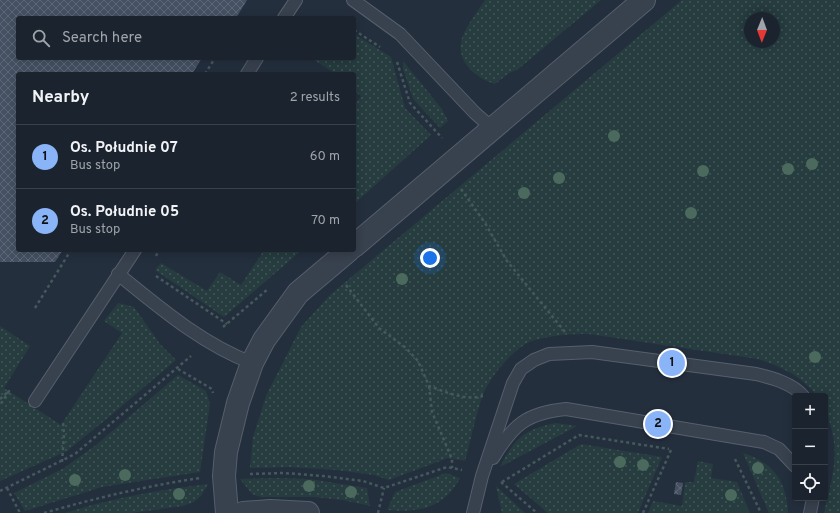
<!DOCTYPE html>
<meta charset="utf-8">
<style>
body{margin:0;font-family:Overpass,sans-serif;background:#242b36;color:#f1f3f6}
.controls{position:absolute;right:12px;bottom:12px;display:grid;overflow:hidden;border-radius:4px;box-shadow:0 2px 10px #0003}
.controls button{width:36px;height:36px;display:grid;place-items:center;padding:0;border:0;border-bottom:1px solid #39404a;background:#1b232e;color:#f1f3f6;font:20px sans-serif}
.compass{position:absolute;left:744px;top:12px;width:36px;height:36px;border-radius:50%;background:#1b232e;box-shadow:0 2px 10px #0003;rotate:181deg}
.you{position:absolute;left:430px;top:258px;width:14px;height:14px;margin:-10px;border:3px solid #fff;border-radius:50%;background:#1a73e8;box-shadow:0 0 0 6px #1a73e833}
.badge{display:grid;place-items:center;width:26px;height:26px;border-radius:50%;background:#8ab4f8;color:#111;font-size:13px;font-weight:700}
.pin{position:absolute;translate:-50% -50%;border:2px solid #fff;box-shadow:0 1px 4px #0006}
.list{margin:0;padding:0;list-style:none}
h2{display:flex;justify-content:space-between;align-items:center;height:52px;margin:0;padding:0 16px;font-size:17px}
h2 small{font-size:13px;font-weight:400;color:#a0a4aa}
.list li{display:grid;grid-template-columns:26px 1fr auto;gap:12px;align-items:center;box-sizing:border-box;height:64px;padding:0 16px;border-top:1px solid #39404a}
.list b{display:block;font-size:15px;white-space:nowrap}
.list p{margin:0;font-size:13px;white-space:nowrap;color:#a0a4aa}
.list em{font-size:13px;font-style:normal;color:#a0a4aa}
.icon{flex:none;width:22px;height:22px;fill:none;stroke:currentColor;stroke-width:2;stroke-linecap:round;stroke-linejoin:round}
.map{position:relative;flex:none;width:840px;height:513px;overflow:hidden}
.search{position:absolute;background:#1b232e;box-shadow:0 2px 10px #0003;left:16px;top:16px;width:340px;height:44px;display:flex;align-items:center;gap:10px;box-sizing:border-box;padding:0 14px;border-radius:4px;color:#a0a4aa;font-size:15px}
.panel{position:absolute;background:#1b232e;box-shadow:0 2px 10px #0003;left:16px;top:72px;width:340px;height:180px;border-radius:4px}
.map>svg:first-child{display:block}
</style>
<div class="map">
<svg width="840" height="513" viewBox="0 0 840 513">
<defs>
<pattern id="grass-dots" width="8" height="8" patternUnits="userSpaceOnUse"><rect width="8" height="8" fill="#263c3f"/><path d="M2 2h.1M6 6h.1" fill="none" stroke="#435659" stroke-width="1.8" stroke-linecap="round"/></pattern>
<pattern id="building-cross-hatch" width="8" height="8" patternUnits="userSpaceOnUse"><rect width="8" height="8" fill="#455162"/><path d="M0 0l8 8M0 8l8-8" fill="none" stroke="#5d6877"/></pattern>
</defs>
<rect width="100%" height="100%" fill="#242f3e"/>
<g fill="url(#grass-dots)" fill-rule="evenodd">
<path d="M 485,0 L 601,0 L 517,70 L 509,73 L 495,84 C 476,78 455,62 462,38 C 467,25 477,12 485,0 Z"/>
<path d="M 682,0 L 840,0 L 840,513 L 824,513 C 829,490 837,466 834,442 C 832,426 825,412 825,396 L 817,396 C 801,376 782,367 758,359 L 589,334 C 570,334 551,335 532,341 C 514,347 488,379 482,397 C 475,418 471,440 465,461 L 448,458 L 389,480 L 374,475 L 337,470 L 290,467 L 250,468 L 253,437 L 266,396 L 301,327 L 330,295 ZM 750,18 L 774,18 L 774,42 L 750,42 Z"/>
<polygon points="354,34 391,57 405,108 431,135 354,204 354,106 361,96 354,91 354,74 336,74 311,58 354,58"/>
<polygon points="403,61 442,109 448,121 440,128 413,99 403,68"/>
<polygon points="264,250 302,250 224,317 155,270 161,263 207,291 220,272 241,285"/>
<polygon points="118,303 134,307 160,344 176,360 115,412 67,451 0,481 0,326 30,346 4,388 61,425 122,333 104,321"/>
<polygon points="178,375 206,391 210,404 200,472 102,487 25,511 14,493 64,468 96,445"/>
<path d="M 556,423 L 577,426 L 500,467 C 514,439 524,429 556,423 Z"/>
<polygon points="581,444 662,457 638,513 548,513 514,484"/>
<path d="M 743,453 C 774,463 786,481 788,513 L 769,513 Z"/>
<polygon points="698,461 713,464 711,478 737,482 750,513 648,513 653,501 682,506 685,482 694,482"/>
<path d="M 446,473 L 460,478 C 444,508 419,513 387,510 L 395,492 Z"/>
<polygon points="277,478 309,479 367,488 370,506 343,500 314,497 261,497 252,494 240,479"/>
<path d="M 208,484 L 201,496 L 194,502 L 183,506 L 132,513 L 65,513 C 112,498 159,490 208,484 Z"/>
<polygon points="496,486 525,513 502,513"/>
</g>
<polygon fill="#263c3f" points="746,504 750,513 730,513 731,509"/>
<g fill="url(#building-cross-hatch)">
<polygon points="0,0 247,0 236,18 18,18 18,58 202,58 192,74 18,74 18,250 63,250 55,262 0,262"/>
<polygon points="676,482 683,483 681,495 674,494"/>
</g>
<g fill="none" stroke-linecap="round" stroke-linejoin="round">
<g stroke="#565f6c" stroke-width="14">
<g id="service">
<polyline points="353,0 400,34 475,113 492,128"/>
<polyline points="284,18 296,0"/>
<polyline points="247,74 257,58"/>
<path d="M 118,274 C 160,308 202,344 252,363"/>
<polyline points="35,401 135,250"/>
<path d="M 493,458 C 513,425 526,413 566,409 L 764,442 L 779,449 L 795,466"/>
<path d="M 473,513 L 482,476 L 513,383 L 521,369 L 534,360 L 549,354 L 592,352 L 756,374 C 772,378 792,383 803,396"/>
<polyline points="810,513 813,498"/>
</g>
</g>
<g stroke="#565f6c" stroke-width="24">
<g id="minor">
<polyline points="354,246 644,0"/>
<polyline points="227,513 224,476 226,452 238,403 252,363 264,340 298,293 349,250"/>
</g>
</g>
<g stroke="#565f6c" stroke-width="24">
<polyline id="tertiary" points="243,513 270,511 308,513"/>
</g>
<g stroke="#44595c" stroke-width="2.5" stroke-dasharray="3 3" stroke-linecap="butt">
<polyline points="354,30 380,47"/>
<polyline points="397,62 410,103 442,138"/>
<polyline points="205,74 215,58"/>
<polyline points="461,189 485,223 507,261 565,332"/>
<polyline points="156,256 159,250"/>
<polyline points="156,276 227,324"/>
<path d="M 346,285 L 379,328 L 406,348 L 418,361 L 429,386 C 446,392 465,401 483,396"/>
<polyline points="35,308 71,250"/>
<polyline points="223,327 268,289"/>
<polyline points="178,369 212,389 213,393"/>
<polyline points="429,386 432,412 452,459 452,468"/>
<polyline points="0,399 9,391 0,405"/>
<polyline points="735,459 761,513"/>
<polyline points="62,462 64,435 63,422"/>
<polyline points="250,474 284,473 323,476 363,481 384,488 447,467 462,470"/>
<polyline points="501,482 537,513"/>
<polyline points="502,482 579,435 669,449"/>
<polyline points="7,488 20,513"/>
<polyline points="0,491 75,454 191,356"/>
<path d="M 44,513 C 96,498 146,486 200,478"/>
<polyline points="378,513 384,488"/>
<polyline points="643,513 671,450"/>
</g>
<use href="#service" stroke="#38414e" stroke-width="12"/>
<use href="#minor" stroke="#38414e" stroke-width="22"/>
<use href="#tertiary" stroke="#38414e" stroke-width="22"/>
</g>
<g fill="#4b6a5d">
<circle cx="614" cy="136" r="6"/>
<circle cx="812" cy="164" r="6"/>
<circle cx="788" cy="169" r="6"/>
<circle cx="703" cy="171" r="6"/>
<circle cx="559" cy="178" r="6"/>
<circle cx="524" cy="193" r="6"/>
<circle cx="691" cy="213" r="6"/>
<circle cx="402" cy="279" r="6"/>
<circle cx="815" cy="357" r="6"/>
<circle cx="620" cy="462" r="6"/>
<circle cx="643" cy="465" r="6"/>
<circle cx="758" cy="468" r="6"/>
<circle cx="125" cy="475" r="6"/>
<circle cx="75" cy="480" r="6"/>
<circle cx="309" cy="486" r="6"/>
<circle cx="351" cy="492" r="6"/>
<circle cx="179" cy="494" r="6"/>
<circle cx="731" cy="495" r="6"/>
</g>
</svg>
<div class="controls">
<button>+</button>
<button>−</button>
<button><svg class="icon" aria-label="locate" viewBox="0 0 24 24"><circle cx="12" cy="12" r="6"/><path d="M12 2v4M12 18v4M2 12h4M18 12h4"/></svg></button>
</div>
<svg class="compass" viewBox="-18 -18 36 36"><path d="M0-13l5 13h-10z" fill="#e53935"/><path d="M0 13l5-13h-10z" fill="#a0a4aa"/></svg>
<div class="you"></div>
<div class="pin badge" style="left:672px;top:363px">1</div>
<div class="pin badge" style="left:658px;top:424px">2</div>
<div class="search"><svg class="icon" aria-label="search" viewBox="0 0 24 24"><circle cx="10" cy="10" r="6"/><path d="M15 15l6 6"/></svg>Search here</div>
<section class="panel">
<h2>Nearby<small>2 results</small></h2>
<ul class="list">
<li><span class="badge">1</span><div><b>Os. Południe 07</b><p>Bus stop</p></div><em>60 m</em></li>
<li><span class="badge">2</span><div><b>Os. Południe 05</b><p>Bus stop</p></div><em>70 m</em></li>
</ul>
</section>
</div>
